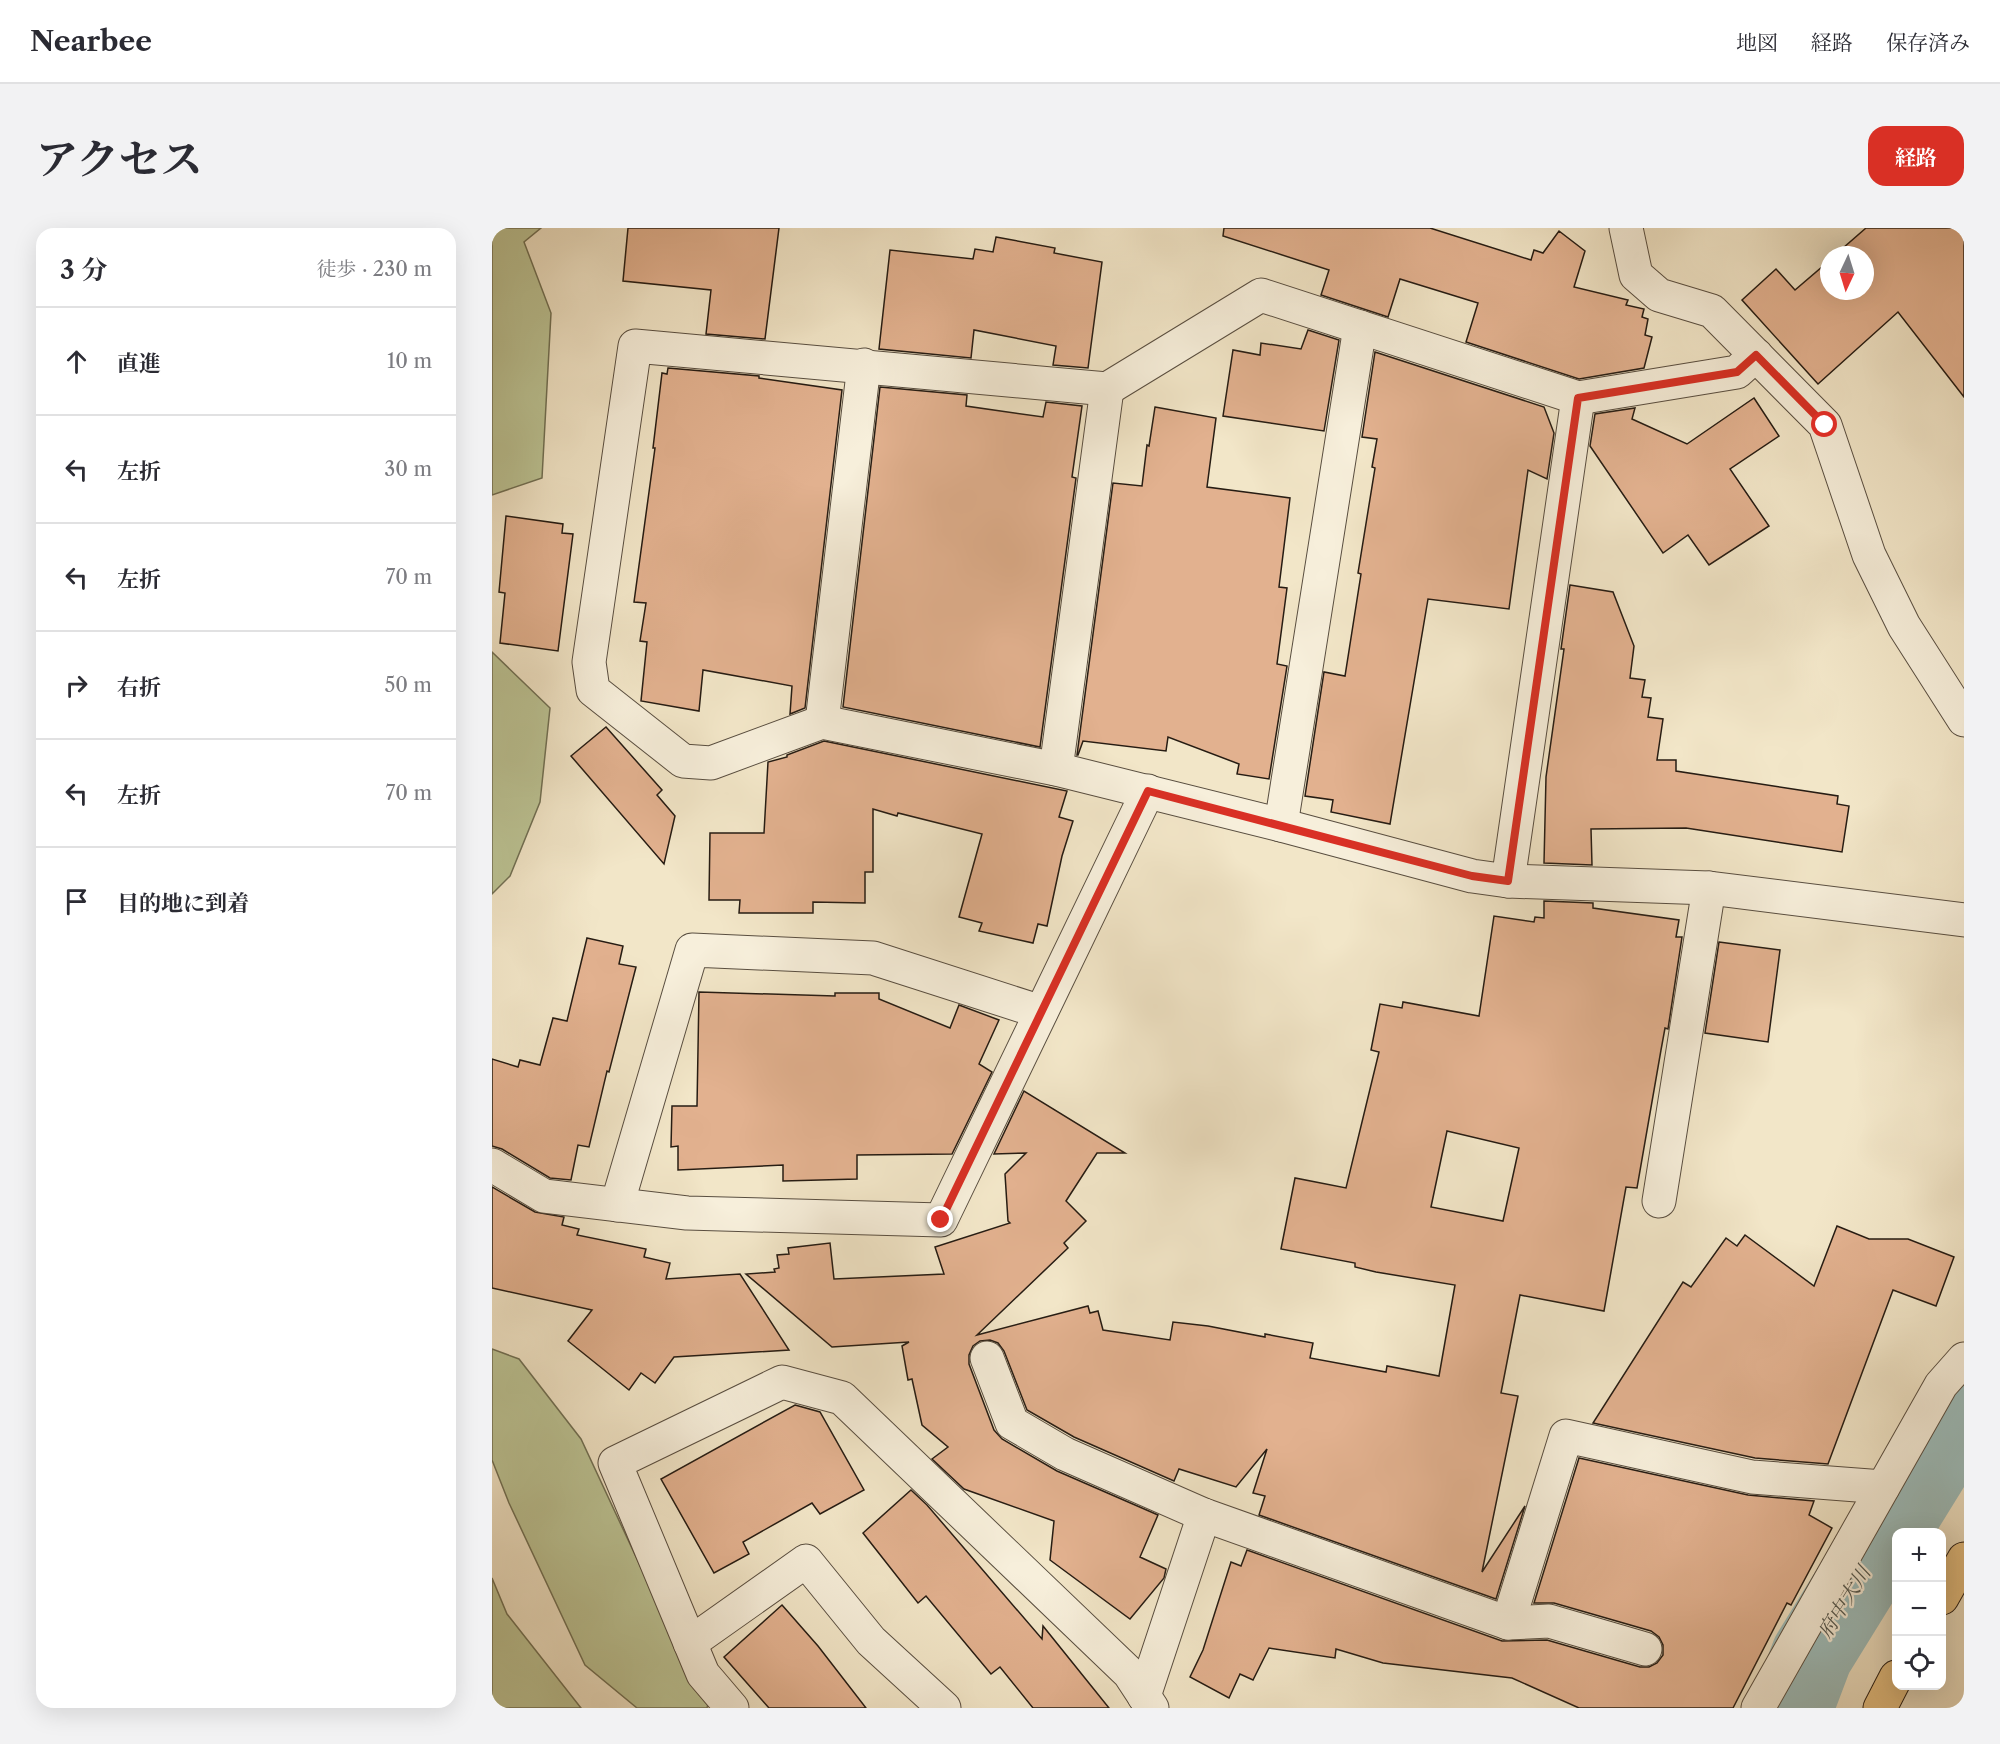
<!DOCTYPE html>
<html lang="ja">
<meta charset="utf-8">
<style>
body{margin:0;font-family:"Libre Caslon Text","Noto Serif JP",serif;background:#f2f2f3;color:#2b2b33}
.controls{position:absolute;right:18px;bottom:18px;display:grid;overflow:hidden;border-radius:12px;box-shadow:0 6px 24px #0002}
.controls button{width:54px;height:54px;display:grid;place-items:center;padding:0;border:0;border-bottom:2px solid #e1e1e2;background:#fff;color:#2b2b33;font:30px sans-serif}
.compass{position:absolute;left:1328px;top:18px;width:54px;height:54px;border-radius:50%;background:#fff;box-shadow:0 6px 24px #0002;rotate:184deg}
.stop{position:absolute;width:18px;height:18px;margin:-14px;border:4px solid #d93025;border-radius:50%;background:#fff}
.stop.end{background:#d93025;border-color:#fff;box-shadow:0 2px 6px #0008}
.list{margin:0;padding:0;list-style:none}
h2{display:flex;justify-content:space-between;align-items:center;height:78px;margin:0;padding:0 24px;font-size:26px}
h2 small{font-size:20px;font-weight:400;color:#7c7c81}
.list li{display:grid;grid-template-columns:39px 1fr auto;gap:18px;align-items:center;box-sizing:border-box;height:108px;padding:0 24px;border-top:2px solid #e1e1e2}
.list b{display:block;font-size:22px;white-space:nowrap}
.list em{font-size:20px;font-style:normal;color:#7c7c81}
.icon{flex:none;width:33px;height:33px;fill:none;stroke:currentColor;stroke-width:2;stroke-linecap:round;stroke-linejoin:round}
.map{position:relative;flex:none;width:1472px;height:1480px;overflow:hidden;border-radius:18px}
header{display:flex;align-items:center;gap:36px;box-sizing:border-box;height:84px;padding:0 30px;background:#fff;border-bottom:2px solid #e1e1e2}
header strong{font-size:28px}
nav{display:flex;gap:33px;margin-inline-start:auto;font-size:21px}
.intro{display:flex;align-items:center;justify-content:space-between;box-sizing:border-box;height:144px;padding:0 36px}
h1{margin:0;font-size:42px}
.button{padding:15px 27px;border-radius:18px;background:#d93025;color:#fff;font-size:21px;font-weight:700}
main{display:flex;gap:36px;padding:0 36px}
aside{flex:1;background:#fff;border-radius:18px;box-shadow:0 6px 24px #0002}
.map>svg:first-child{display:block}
</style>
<header>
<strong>Nearbee</strong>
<nav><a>地図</a><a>経路</a><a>保存済み</a></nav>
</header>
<div class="intro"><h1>アクセス</h1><a class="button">経路</a></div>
<main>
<aside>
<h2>3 分<small>徒歩 · 230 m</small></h2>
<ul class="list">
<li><svg class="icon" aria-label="ahead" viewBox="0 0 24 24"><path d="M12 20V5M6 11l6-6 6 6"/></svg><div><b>直進</b></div><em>10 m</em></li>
<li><svg class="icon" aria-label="left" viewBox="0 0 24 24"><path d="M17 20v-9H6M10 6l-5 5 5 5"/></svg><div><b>左折</b></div><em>30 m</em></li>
<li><svg class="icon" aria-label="left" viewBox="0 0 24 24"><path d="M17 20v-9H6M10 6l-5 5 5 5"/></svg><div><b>左折</b></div><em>70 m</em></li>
<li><svg class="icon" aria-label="right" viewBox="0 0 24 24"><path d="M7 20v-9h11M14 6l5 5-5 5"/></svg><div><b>右折</b></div><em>50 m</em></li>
<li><svg class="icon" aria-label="left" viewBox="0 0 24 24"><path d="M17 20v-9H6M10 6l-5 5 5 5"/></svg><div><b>左折</b></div><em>70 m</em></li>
<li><svg class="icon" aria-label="arrive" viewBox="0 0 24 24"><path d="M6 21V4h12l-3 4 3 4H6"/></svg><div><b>目的地に到着</b></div></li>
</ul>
</aside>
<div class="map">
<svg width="1472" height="1480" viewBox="0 0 1472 1480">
<rect width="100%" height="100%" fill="#f2e6c8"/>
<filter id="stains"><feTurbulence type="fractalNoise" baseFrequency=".00333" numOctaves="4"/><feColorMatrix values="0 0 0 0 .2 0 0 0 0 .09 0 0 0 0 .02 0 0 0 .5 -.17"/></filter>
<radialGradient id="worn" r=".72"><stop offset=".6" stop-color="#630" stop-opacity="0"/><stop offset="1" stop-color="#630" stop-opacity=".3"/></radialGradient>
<g fill="#bcc495" stroke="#717054" stroke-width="1.5">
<polygon points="0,0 49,0 32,14 59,85 50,250 0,267"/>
<polygon points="0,424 58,480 48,574 18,648 0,666"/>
<polygon points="0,1121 27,1131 89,1211 180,1406 216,1476 215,1480 145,1480 93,1437 17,1275 0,1232"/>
<polygon points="0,1350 15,1386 89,1480 0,1480"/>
</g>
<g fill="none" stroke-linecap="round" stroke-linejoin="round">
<polyline stroke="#9dbebd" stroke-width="82" points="1300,1480 1320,1427 1472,1181"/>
</g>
<g fill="#e2b18f" stroke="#261c13" stroke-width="1.5" fill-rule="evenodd">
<polygon points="136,0 287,0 273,111 214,106 219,62 131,53"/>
<polygon points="732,0 938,0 1039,32 1042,22 1051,25 1067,3 1093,23 1082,59 1136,72 1134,77 1152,81 1150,89 1156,91 1153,107 1160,109 1152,140 1087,151 974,114 986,75 908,51 896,89 829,67 837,42 731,8"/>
<polygon points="1374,0 1472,0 1472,169 1406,84 1326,156 1250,72 1284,41 1303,62 1337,33 1337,63 1373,63 1373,27 1343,27"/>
<polygon points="504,9 563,20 562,25 610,34 596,140 561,137 564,118 482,102 479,130 387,121 398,22 481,31 483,21 501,24"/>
<polygon points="816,102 847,112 832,203 731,188 741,122 768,127 769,115 809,121"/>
<polygon points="883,124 1052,179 1062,205 1055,251 1036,242 1017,381 936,371 898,596 839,584 841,572 813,568 832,444 853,448 869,346 866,345 883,240 880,239 885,211 870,209"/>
<polygon points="176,140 267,148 267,150 350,162 313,480 298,486 300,458 211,442 207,483 149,473 155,414 148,413 154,375 142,374 163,220 161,220 170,145 175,146"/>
<polygon points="388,159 475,167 474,178 551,189 554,174 590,178 580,249 584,250 548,519 351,479"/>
<polygon points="1262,170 1287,208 1238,241 1277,298 1217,337 1196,307 1171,325 1098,218 1103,186 1143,180 1140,191 1195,216"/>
<polygon points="663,179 724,190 715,259 798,270 787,359 795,360 785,436 795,438 777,551 745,546 747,536 676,509 674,523 591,513 586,527 585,527 621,255 650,258 655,217 657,218"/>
<polygon points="14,288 71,296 70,305 81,306 66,423 8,415 13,365 7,364"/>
<polygon points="1078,357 1121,364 1142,418 1138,450 1153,452 1150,469 1159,470 1156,489 1171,491 1165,532 1184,532 1184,543 1346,568 1345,576 1357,578 1350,624 1194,600 1099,601 1100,637 1052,635 1054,549 1072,421 1069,421"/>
<polygon points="114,499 170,562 165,567 183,588 172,636 79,528"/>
<polygon points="332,513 575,563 567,589 581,593 570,628 555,698 546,696 541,715 487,703 490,695 467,689 490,606 406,585 405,588 381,581 381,644 373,644 373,675 321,674 321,685 247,685 248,672 217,672 218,605 272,605 276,534 295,529 295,527"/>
<path d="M 1052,673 L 1101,675 L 1101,680 L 1187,692 L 1184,709 L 1190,709 L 1176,801 L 1173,800 L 1169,822 L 1145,960 L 1134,959 L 1112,1083 L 1028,1067 L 1009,1165 L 1026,1168 L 990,1344 L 1033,1278 L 1004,1371 L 767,1287 L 773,1268 L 761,1265 L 775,1221 L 744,1259 L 687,1241 L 682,1253 L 582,1209 L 535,1182 L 512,1123 L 506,1115 L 498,1112 L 488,1113 L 481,1118 L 477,1127 L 477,1136 L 502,1202 L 510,1211 L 565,1243 L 666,1287 L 648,1329 L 674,1341 L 672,1350 L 638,1391 L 558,1332 L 562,1293 L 472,1261 L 440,1231 L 456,1219 L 430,1197 L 420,1151 L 416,1152 L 410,1118 L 417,1114 L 340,1119 L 254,1046 L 283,1044 L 282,1041 L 287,1040 L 285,1027 L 297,1026 L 296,1020 L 338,1015 L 342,1051 L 452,1046 L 443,1019 L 518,995 L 516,993 L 513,946 L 534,925 L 502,926 L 532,863 L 633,925 L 605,925 L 574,973 L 594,993 L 572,1015 L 576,1020 L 485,1107 L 596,1078 L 598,1085 L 606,1083 L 611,1102 L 678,1112 L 681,1094 L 716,1098 L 773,1109 L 773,1106 L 821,1115 L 818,1130 L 894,1144 L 895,1138 L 947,1148 L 963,1057 L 884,1044 L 863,1039 L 863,1035 L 789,1021 L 803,950 L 854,960 L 887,824 L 879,822 L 888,776 L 910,780 L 911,774 L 987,788 L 1002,688 L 1042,694 L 1043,689 L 1052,690 ZM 955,903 L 1027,920 L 1011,993 L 939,979 Z"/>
<polygon points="95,710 131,718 127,736 144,739 117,844 115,843 97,919 86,917 79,952 58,950 10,921 0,918 0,831 26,839 28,832 48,837 61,790 75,793"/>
<polygon points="1227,714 1288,722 1276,814 1213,805"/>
<polygon points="207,764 343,768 343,765 387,765 387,771 458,800 467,777 507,792 487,836 500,844 460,926 365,927 365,951 291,953 291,937 186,942 186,918 179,919 180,878 205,878"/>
<polygon points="0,959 43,984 72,989 70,997 87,1001 85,1007 154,1021 152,1029 178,1035 174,1051 248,1046 297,1122 182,1129 163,1155 149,1145 137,1162 76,1113 100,1082 0,1060"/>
<polygon points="1345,998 1377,1011 1416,1011 1462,1029 1444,1078 1401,1062 1336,1236 1263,1230 1101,1195 1191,1054 1199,1059 1234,1010 1245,1018 1253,1007 1322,1058"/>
<polygon points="303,1177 328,1184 372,1262 328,1286 320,1275 251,1314 257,1326 222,1345 169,1251"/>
<polygon points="1087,1230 1256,1267 1322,1273 1317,1287 1340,1300 1299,1377 1295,1375 1241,1480 1087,1480 1020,1450 891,1435 844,1421 843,1430 777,1420 761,1452 748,1446 737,1470 698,1449 711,1422 739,1334 749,1338 755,1322 1010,1413 1055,1412 1148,1439 1157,1439 1165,1435 1171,1427 1171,1417 1167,1409 1159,1403 1062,1375 1042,1375"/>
<polygon points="419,1262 435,1277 550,1411 551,1398 617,1480 541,1480 508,1439 499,1446 434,1368 426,1375 371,1305"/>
<polygon points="290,1377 326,1418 374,1480 277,1480 232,1429"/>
</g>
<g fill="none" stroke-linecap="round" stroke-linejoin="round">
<g stroke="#594e40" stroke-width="35">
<g id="minor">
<polyline points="1134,0 1144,47 1167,67 1220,83 1333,197 1377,327 1412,398 1472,492"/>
<polyline points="1264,127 1245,144 1086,170 769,67 615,161 143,118 97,434 101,462 191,533 219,535 330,494 564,541 789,597 980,648 1016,653 1217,660 1472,692"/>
<polyline points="330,494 372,137"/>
<polyline points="564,541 615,161"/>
<polyline points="789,597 868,99"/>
<polyline points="1016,653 1086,170"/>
<polyline points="0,937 52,968 195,985 449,992 656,563"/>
<polyline points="1167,973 1217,660"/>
<polyline points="125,977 200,722 381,730 549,784"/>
<polyline points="495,1130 520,1195 573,1226 712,1287 1016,1395 1074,1208 1260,1249 1391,1259"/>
<polyline points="1016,1395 1057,1393 1153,1421"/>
<polyline points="198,1415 314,1333 379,1413 452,1480"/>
<polyline points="652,1468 712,1287"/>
<polyline points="240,1480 211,1446 123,1235 290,1154 350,1170 637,1445 660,1480"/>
<polyline points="1266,1480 1449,1157 1472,1131"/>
</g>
</g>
<g stroke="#261c13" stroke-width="35">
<g id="primary">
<polyline points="1450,1370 1472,1331"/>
<polyline points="1388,1480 1404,1449"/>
</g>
</g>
<use href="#minor" stroke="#f7efdb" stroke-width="33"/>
<use href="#primary" stroke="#e9c384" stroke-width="33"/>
</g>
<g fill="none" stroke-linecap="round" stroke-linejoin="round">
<polyline stroke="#d93025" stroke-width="8" points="449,992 656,563 980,648 1016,653 1086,170 1245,144 1264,127 1333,197"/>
</g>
<g text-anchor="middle" stroke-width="4.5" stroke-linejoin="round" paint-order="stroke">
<g font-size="20" font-style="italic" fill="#50554e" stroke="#f7efdb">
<text transform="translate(1352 1374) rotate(-58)" y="7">府中大川</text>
</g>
</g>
<rect width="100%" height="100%" filter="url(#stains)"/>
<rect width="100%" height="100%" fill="url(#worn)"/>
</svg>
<div class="controls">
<button>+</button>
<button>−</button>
<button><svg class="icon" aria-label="locate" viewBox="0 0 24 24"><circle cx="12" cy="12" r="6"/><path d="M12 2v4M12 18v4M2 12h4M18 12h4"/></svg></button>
</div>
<svg class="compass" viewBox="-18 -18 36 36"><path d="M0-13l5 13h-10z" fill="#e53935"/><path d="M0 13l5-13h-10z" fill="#7c7c81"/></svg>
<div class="stop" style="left:1333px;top:197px"></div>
<div class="stop end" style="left:449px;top:992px"></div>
</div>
</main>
